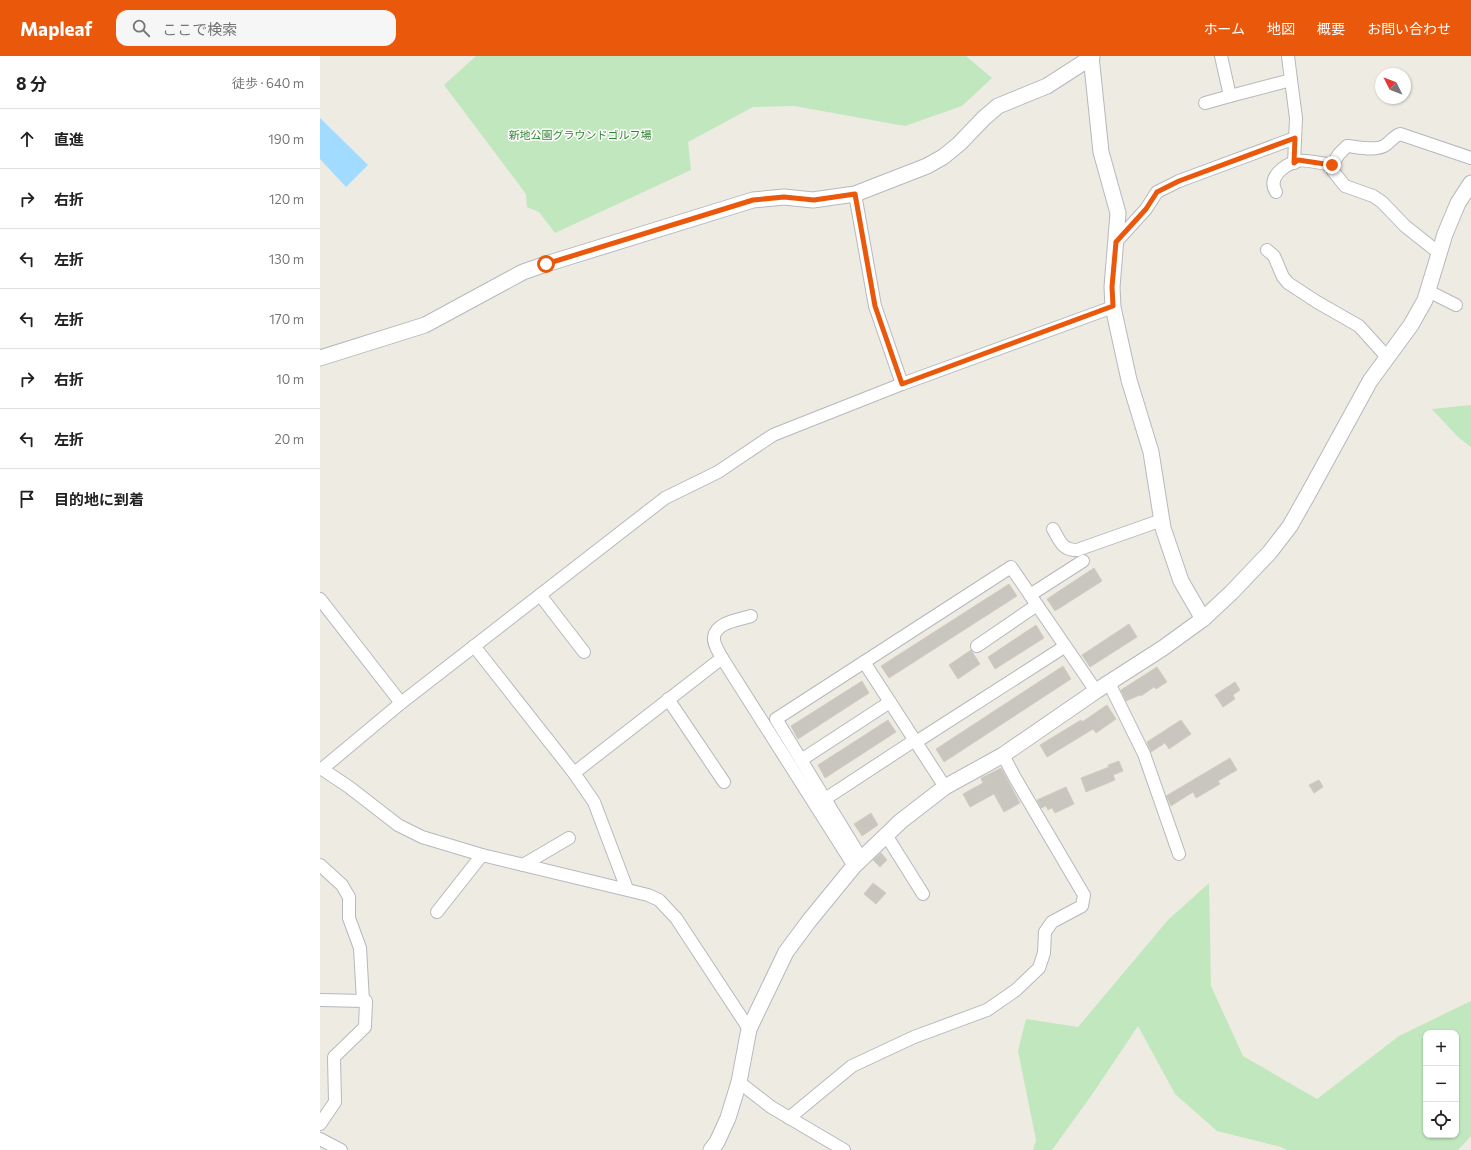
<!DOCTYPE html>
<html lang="ja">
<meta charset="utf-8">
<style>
body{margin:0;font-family:Commissioner,"Noto Sans JP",sans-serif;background:#f6f6f6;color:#222}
.controls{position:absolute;right:12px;bottom:12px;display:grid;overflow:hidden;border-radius:8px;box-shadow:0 1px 3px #0004}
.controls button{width:36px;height:36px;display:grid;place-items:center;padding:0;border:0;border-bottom:1px solid #e0e0e0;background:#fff;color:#222;font:20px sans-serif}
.compass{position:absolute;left:1055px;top:12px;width:36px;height:36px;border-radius:50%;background:#fff;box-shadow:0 1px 3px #0004;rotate:312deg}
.stop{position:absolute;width:12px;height:12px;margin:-9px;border:3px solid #ea580c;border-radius:50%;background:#fff}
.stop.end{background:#ea580c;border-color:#fff;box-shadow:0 1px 4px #0008}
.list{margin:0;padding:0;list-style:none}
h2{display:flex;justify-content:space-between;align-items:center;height:52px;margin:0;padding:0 16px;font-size:17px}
h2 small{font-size:13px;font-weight:400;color:#767676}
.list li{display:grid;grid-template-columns:26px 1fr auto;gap:12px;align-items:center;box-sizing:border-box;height:60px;padding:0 16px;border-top:1px solid #e0e0e0}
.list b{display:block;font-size:15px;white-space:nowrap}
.list em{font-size:13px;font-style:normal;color:#767676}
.icon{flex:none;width:22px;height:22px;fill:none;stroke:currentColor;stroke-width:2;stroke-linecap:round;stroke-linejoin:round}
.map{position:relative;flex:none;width:1151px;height:1094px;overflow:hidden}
header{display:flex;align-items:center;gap:24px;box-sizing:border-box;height:56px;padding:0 20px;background:#ea580c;color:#fff}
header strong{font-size:19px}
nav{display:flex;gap:22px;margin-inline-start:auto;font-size:14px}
.search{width:280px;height:36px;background:#f6f6f6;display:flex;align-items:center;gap:10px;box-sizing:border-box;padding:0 14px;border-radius:12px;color:#767676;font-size:15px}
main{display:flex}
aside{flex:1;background:#fff}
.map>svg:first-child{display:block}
</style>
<header>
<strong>Mapleaf</strong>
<div class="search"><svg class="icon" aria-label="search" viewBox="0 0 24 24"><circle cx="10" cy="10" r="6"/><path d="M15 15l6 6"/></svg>ここで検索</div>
<nav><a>ホーム</a><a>地図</a><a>概要</a><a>お問い合わせ</a></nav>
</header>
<main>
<aside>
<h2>8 分<small>徒歩 · 640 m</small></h2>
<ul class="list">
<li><svg class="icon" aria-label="ahead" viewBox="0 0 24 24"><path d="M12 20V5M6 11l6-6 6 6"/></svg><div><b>直進</b></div><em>190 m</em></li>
<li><svg class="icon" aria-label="right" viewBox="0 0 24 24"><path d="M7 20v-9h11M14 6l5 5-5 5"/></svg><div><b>右折</b></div><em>120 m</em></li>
<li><svg class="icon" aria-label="left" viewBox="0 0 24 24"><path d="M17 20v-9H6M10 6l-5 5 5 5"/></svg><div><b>左折</b></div><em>130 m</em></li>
<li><svg class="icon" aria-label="left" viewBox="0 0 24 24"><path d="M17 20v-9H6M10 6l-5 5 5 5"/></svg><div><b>左折</b></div><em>170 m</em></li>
<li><svg class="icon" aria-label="right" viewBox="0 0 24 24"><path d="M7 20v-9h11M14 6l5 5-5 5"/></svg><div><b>右折</b></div><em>10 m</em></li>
<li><svg class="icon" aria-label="left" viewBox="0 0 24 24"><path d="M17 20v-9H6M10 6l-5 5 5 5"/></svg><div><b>左折</b></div><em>20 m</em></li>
<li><svg class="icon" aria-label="arrive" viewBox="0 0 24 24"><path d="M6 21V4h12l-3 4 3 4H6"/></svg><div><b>目的地に到着</b></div></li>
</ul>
</aside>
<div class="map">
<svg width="1151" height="1094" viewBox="0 0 1151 1094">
<rect width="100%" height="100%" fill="#eeebe2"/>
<g fill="#c0e7bd" fill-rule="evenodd">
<polygon points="156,0 646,0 672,22 642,50 585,70 474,50 433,51 368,86 371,114 235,177 219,156 207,151 206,138 124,29"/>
<polygon points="1151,349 1151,391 1138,381 1112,353"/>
<path d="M 889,827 L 891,930 L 923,1000 L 997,1043 L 1079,980 L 1151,945 L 1151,1080 L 1138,1094 L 967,1094 L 961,1091 L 897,1075 L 855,1038 L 818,970 L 771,1040 L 732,1094 L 713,1094 L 716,1084 L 698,995 L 706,963 L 758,971 L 848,864 ZM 1106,977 L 1136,977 L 1136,1079 L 1106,1079 Z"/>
</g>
<polygon fill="#a1dbff" points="0,62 48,109 26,131 0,103"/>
<g fill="#c9c5bf" stroke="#d3ccc0">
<polygon points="774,512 782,525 735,555 727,543"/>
<polygon points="689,528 697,540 569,622 561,610"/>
<polygon points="809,568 817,581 770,611 762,599"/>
<polygon points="716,569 724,582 675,613 668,601"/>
<polygon points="651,594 660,608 638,623 629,609"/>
<polygon points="743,610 751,623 624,706 616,693"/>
<polygon points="837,611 847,626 836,633 834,631 821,640 820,639 806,645 801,634"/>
<polygon points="542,625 549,637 478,683 471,670"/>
<polygon points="915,626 920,634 913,639 915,643 903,651 895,639"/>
<polygon points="787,649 796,663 776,677 773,673 727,701 720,689 761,664 762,666"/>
<polygon points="568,664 576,676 505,722 498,709"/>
<polygon points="861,664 871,678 849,693 845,687 831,696 827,686"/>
<polygon points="910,702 917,714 898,725 900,728 876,742 873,736 851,750 846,740"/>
<polygon points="799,705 803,715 793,719 795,724 766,736 761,722 789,711 788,709"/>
<polygon points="681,712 700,747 684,756 674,738 650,751 643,738 663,727 661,722"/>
<polygon points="999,724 1003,731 994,737 989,729"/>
<polygon points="746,731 754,748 735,757 732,752 728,754 726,750 721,752 717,744"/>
<polygon points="551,757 558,769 542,780 534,768"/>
<polygon points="561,797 567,804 560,811 553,804"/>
<polygon points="553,827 566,837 556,848 544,838"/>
</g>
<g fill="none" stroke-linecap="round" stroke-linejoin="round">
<g stroke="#b5b9bd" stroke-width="14">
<g id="minor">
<polyline points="901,0 910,40 971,24 968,0"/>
<polyline points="971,24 976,62 974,107"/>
<polyline points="885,47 910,40"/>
<path d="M 1012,109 L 1019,98 L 1027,90 C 1038,91 1054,95 1064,90 C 1070,87 1072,81 1080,78 L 1151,102"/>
<path d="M 956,136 C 947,121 964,109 978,105 C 983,103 1005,108 1012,109 L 1013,115 L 1025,130 L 1053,140 L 1062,146 L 1085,170 L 1119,197"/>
<polyline points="535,138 555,250 582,328"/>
<polyline points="796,186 826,153 837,136 859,125 975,82"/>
<polyline points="947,194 954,200 963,221 968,227 997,246 1039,270 1067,301"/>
<polyline points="1108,235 1136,249"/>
<path d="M 733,473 C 740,485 742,494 757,494 L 842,464"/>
<polyline points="220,539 264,596"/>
<polyline points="710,539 763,505"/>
<polyline points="0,543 81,647"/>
<polyline points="154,590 254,717 274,746 307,833"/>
<polyline points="657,590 717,549"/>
<path d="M 402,602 C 399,596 393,588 394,581 C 396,566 419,564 431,560"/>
<polyline points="544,606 625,731"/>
<polyline points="789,627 824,698 859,798"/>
<polyline points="348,643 404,726"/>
<polyline points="596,686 744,591"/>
<polyline points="481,704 570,646"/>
<polyline points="0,713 2,713 29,731 78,769 102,781 162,799 328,839 339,844 356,862 429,973"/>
<polyline points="2,713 81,647 345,442 398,416 453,379 582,328 793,251"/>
<polyline points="254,717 402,602 534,810"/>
<polyline points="505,743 595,684"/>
<polyline points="566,779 603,838"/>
<polyline points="541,802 456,663 691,511 776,635"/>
<polyline points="0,809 22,829 29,841 29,862 40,892 43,945"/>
<polyline points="203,809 249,782"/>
<polyline points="117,856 162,799"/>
<polyline points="0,944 46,945 45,971 14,1001 15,1046 0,1068"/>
<polyline points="419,1026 451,1051 524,1094"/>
<polyline points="469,1062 532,1010 594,981 667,954 696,934 719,912 724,897 725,876 732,866 762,850 764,839 694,720 683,699"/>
<polyline points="0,1083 21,1094"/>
</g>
</g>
<g stroke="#b5b9bd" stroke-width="17">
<g id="tertiary">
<polyline points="771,0 781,96 798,157 792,231 793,251 809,324 831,396 843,472 861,525 883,563"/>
<polyline points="0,302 105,269 203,216 226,208 433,144 464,141 493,144 535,138 607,110 623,101 639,88 664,62 678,50 727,30 772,1"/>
<polyline points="391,1094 397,1086 408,1062 419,1026 429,973 466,896 489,865 534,810 581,765 625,731 683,699 776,635 843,592 883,563 912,536 950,496 970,470 987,440 1050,325 1091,269 1105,244 1125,178 1138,147 1151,127"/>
</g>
</g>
<use href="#minor" stroke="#fff" stroke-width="12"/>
<use href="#tertiary" stroke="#fff" stroke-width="15"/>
</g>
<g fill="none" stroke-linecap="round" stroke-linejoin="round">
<polyline stroke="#ea580c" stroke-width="5" points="226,208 433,144 464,141 494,144 535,138 555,250 582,328 793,250 792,231 796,186 826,153 837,136 859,125 975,82 974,107 978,104 1012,109"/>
</g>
<g text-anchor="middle" stroke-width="3" stroke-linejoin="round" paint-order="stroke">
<g font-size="11" fill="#318531" stroke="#fff">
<text x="260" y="83">新地公園グラウンドゴルフ場</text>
</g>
</g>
</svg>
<div class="controls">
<button>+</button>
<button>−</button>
<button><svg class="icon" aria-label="locate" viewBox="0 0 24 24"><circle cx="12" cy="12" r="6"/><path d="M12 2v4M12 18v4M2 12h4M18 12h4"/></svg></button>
</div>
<svg class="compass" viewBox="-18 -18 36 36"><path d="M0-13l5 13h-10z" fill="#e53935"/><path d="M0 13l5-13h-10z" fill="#767676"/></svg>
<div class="stop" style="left:226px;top:208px"></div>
<div class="stop end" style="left:1012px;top:109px"></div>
</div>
</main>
